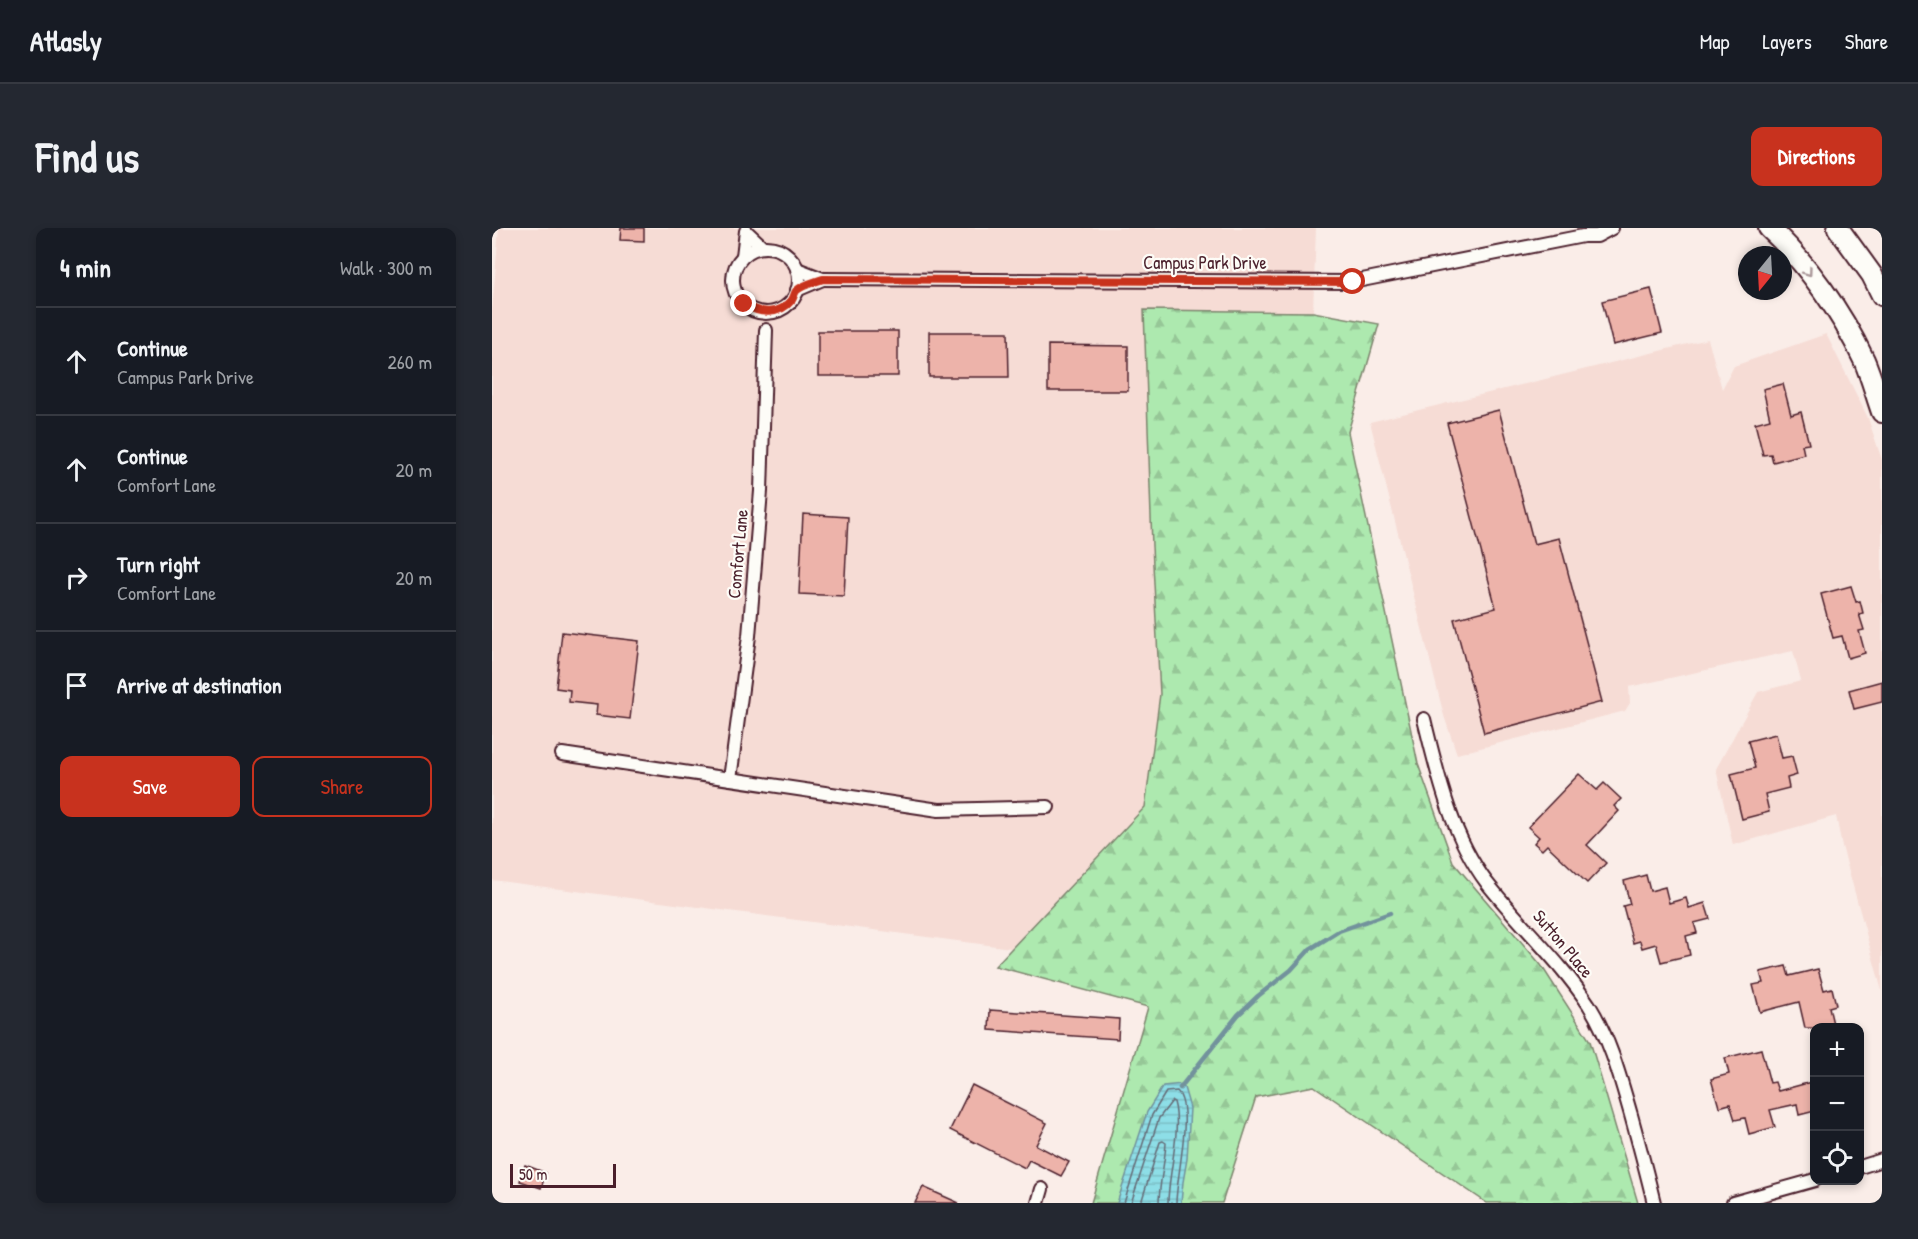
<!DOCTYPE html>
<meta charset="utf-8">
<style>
body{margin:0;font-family:"Patrick Hand",sans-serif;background:#242831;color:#f1f3f6}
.controls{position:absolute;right:18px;bottom:18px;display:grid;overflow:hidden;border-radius:12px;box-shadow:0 3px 9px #0003}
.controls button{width:54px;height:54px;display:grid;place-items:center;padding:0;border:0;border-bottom:2px solid #363941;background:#171b24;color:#f1f3f6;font:30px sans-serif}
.compass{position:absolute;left:1246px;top:18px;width:54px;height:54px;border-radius:50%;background:#171b24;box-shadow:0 3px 9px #0003;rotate:198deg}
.scale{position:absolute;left:18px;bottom:15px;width:106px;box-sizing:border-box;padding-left:6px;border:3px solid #4a1f2b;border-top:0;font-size:16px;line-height:21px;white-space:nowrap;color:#4a1f2b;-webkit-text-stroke:4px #fdfcf7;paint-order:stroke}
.stop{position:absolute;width:18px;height:18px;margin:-14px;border:4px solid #c8321e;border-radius:50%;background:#fff}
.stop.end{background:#c8321e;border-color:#fff;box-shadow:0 2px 6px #0008}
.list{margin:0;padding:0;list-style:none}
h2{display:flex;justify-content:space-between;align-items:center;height:78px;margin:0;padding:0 24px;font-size:26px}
h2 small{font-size:20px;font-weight:400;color:#9ea1a6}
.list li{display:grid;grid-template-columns:39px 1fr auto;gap:18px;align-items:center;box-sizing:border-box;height:108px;padding:0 24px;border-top:2px solid #363941}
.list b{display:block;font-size:22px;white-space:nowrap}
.list p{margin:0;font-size:20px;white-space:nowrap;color:#9ea1a6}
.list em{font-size:20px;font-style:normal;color:#9ea1a6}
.actions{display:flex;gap:12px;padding:18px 24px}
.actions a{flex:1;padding:14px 0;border:2px solid #c8321e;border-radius:12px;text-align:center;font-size:21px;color:#c8321e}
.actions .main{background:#c8321e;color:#fff}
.icon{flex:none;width:33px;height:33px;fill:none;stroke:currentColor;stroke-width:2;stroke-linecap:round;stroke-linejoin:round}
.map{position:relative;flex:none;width:1390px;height:975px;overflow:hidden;border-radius:12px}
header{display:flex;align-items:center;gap:36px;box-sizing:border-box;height:84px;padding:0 30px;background:#171b24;border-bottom:2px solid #363941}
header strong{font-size:28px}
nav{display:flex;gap:33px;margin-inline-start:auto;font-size:21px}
.intro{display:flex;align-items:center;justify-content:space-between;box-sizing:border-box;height:144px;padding:0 36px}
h1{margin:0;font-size:42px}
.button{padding:15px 27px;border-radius:12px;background:#c8321e;color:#fff;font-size:21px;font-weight:700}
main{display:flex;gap:36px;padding:0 36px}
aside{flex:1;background:#171b24;border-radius:12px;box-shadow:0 3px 9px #0003}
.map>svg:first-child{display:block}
</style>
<header>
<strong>Atlasly</strong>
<nav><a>Map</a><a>Layers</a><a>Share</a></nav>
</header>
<div class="intro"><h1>Find us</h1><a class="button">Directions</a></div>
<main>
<aside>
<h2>4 min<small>Walk · 300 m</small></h2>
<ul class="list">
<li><svg class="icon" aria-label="ahead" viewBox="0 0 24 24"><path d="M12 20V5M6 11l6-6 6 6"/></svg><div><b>Continue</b><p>Campus Park Drive</p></div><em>260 m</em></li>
<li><svg class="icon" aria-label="ahead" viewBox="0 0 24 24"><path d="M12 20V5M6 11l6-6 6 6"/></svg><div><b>Continue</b><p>Comfort Lane</p></div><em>20 m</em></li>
<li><svg class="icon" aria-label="right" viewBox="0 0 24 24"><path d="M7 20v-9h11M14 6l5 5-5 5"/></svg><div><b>Turn right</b><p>Comfort Lane</p></div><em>20 m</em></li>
<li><svg class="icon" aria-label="arrive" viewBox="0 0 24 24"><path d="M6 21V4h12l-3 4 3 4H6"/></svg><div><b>Arrive at destination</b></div></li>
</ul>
<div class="actions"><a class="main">Save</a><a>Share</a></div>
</aside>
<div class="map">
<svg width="1390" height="975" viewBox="0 0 1390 975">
<defs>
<pattern id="forest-firs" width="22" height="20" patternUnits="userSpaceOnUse" patternTransform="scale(1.5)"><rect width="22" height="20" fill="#ade9af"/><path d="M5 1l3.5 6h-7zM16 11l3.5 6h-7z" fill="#96c797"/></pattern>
<pattern id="water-rules" width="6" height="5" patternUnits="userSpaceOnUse" patternTransform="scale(1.5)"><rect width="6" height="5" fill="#8ddee7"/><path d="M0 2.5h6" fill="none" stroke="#7bbec6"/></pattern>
</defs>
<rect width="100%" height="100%" fill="#faede8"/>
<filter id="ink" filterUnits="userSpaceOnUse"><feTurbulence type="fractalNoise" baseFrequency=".0167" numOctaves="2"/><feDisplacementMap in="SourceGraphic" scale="12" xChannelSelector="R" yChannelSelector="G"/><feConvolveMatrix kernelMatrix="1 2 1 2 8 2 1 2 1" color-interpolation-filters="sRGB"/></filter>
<g filter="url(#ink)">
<g fill="#f6dcd5">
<polygon points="7,0 824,0 821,84 652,82 660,318 668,466 653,579 519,720 0,652 0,84"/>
<polygon points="1334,106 1376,190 1390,232 1390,763 1350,618 1344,588 1241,617 1224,541 1266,464 1309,453 1301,423 1137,459 1138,475 1133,483 965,526 952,488 878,194 1216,111 1230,161 1242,138"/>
</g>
<polygon fill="url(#forest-firs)" stroke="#7c846d" stroke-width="1.5" points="652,82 821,84 887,96 856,204 926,536 961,634 1049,737 1098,813 1146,975 995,975 822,858 764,869 730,975 599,975 656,779 503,738 653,579 668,466 660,318"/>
<polygon fill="url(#water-rules)" stroke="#72929c" stroke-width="1.5" points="691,856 698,880 695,931 691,954 689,975 625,975 655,884 671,858"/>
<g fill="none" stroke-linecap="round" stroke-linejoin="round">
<g stroke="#656b76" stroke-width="1.5">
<path d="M 632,975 L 660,887 L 674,864 L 685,863 C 702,880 684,950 684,975"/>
<path d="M 639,975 L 667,890 L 680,873 L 682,874 C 690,901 676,946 676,975"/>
<path d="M 649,975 L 668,914 L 671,913 L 674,915 C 673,935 667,955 667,975"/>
</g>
<polyline stroke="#72929c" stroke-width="4.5" points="688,860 746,787 766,768 799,742 818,721 847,703 898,685"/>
</g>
<g fill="#edb3aa" stroke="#4a1f2b" stroke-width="1.5">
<polygon points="129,0 152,0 152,13 128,12"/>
<polygon points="1159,61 1170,105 1121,117 1110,73"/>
<rect x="326" y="103" width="80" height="45"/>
<polygon points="437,104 516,104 517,149 437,149"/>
<polygon points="556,117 636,118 636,163 556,163"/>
<polygon points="1291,156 1299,187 1309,184 1317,216 1310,217 1312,226 1281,234 1279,226 1271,227 1263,195 1278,191 1271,161"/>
<polygon points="1007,182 1042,316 1067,310 1110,474 992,505 962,391 1004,380 955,195"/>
<polygon points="311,286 356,289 352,368 307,366"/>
<polygon points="1359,358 1364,374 1368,373 1371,385 1367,386 1372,402 1367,403 1373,425 1356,430 1350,408 1341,410 1329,366"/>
<polygon points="70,404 147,413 138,491 104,487 105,477 77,474 78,462 64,460"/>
<polygon points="1390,453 1390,474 1362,481 1357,462"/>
<polygon points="1284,506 1290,530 1300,528 1305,547 1295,550 1297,560 1273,566 1277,584 1250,591 1239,546 1263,540 1256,513"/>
<polygon points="1087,546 1105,562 1112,555 1129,571 1122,578 1127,583 1095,617 1114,635 1095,655 1055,617 1050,622 1042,615 1047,609 1036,599"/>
<polygon points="1154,647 1158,663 1173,659 1177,675 1194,670 1197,680 1213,675 1218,691 1202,695 1205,705 1194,708 1198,727 1169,734 1164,716 1150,720 1148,713 1141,715 1131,678 1138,676 1132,653"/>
<polygon points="1294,738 1297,748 1326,741 1332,762 1340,760 1344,777 1337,779 1342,800 1313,800 1307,774 1268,784 1261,757 1271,755 1268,744"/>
<polygon points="498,782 627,791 626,811 497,802"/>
<polygon points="1269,821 1278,855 1283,854 1286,863 1323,853 1323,883 1307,887 1305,876 1278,882 1283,899 1257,906 1253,890 1243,892 1238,876 1227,879 1219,851 1237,846 1233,830"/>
<polygon points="480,857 555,895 544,917 577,934 569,948 537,932 533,940 458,902"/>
<polygon points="33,937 54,945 49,960 28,953"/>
<polygon points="431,959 467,975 423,975"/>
</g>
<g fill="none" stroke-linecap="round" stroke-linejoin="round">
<g stroke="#4a1f2b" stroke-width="16">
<g id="minor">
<circle cx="274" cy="52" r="33"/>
<polyline points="251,28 254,3 271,19"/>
<polyline points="305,41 331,51 305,62"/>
<polyline points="331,51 860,54 1091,8 1105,8 1120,0"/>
<path d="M 932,491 C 946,548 959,607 995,655 C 1028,697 1068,733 1097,777 C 1118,811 1128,849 1139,887 C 1147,916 1155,946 1162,975"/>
<polyline points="70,526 447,582 556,579"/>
<polyline points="238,551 257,408 269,263 274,102"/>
<polyline points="1368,939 1390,932"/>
<polyline points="546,975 550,961"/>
<polyline points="1241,975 1323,952"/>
</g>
</g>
<g stroke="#4a1f2b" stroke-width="24">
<g id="trunk">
<path d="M 1277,0 C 1315,35 1350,85 1372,132 C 1379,148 1384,167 1390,184"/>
<polyline points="1346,0 1380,47 1390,67"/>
</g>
</g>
<use href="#minor" stroke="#fdfcf7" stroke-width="12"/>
<use href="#trunk" stroke="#fdfcf7" stroke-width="20"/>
</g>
<defs><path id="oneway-chevron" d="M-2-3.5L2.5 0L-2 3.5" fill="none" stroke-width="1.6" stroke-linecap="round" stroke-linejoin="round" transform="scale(1.5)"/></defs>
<use stroke="#ac999b" href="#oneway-chevron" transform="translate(1316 44) rotate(54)"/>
</g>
<g fill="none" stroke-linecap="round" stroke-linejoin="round" filter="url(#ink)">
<path stroke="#c8321e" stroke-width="8" d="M 252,76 C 267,86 287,88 300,72 C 302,69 302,66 304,63 C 310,57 323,54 331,51 L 861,54"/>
</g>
<g text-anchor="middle" stroke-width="4.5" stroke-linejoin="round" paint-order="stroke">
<g font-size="18" fill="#4a1f2b" stroke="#fdfcf7">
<text x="713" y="41">Campus Park Drive</text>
<text transform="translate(246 326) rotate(-85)" y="6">Comfort Lane</text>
<text transform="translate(1071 716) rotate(50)" y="6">Sutton Place</text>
</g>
</g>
</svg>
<div class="controls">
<button>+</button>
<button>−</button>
<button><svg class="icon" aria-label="locate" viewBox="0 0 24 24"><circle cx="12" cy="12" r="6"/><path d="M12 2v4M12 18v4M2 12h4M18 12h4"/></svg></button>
</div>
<svg class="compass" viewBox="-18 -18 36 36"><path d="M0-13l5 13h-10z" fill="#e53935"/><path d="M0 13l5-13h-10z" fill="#9ea1a6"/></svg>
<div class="scale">50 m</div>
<div class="stop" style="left:861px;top:54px"></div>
<div class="stop end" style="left:252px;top:76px"></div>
</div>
</main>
